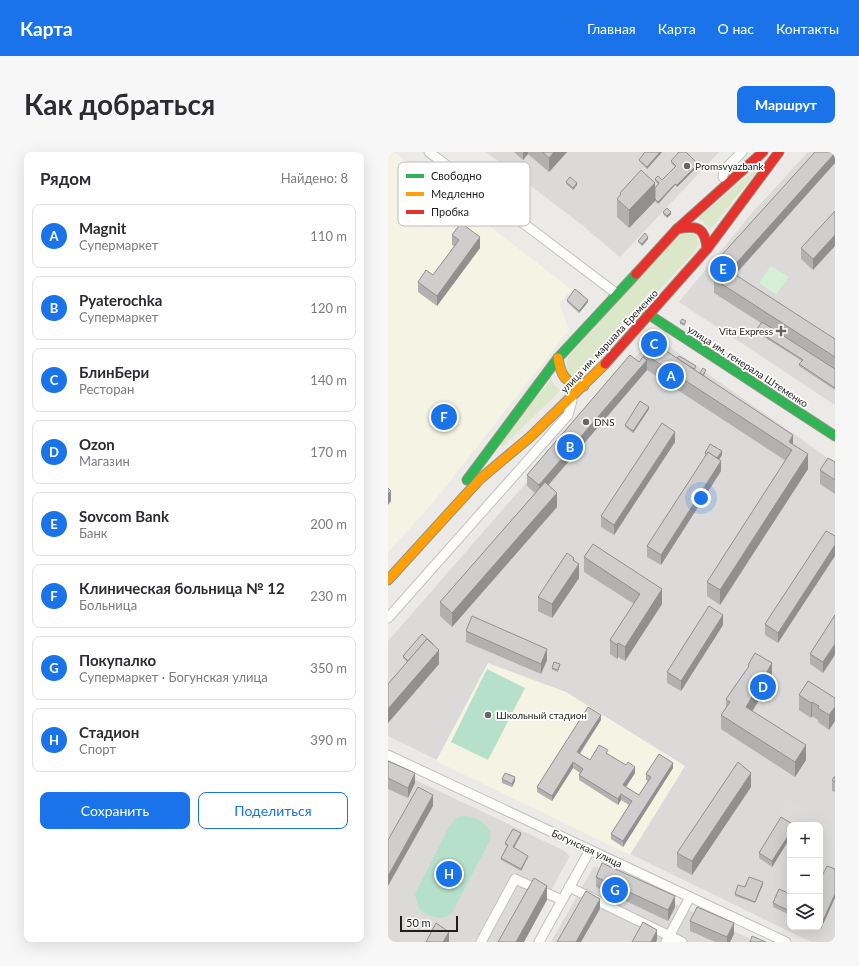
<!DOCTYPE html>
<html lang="ru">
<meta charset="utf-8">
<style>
body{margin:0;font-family:Lato,sans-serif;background:#f7f7f7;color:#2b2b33}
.controls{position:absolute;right:12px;bottom:12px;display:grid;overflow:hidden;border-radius:8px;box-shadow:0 4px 16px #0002}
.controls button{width:36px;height:36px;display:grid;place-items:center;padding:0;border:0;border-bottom:1px solid #e1e1e2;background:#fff;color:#2b2b33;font:20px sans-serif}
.scale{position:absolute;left:12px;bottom:10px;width:58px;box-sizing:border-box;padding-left:4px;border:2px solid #1e1e1e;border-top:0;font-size:11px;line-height:14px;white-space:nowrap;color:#1e1e1e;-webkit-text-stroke:3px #fff;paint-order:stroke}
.you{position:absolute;left:313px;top:346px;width:14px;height:14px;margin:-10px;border:3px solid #fff;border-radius:50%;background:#1a73e8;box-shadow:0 0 0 6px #1a73e833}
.badge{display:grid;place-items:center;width:26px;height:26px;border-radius:50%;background:#1a73e8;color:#fff;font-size:13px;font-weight:700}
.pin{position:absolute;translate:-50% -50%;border:2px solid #fff;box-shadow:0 1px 4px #0006}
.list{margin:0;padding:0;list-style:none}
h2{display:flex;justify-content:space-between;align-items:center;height:52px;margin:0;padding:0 16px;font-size:17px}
h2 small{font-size:13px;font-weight:400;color:#7c7c81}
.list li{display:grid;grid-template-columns:26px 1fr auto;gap:12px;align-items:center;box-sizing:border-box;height:64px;margin:0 8px 8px;padding:0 8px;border:1px solid #e1e1e2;border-radius:8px}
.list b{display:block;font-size:15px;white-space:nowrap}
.list p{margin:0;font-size:13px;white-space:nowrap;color:#7c7c81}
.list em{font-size:13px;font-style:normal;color:#7c7c81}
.actions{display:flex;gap:8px;padding:12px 16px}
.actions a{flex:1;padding:9px 0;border:1px solid #1a73e8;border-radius:8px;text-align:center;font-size:14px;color:#1a73e8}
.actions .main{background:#1a73e8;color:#fff}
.icon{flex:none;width:22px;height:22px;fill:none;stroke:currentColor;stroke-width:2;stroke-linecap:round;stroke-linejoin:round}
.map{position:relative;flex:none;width:447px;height:790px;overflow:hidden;border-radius:8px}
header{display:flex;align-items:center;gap:24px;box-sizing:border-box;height:56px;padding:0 20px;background:#1a73e8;color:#fff}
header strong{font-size:19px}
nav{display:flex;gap:22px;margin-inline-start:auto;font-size:14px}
.intro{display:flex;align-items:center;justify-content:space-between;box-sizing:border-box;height:96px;padding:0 24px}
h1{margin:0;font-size:28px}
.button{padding:10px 18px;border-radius:8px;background:#1a73e8;color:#fff;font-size:14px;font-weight:700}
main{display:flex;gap:24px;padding:0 24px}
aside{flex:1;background:#fff;border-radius:8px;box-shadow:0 4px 16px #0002}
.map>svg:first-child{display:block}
</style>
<header>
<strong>Карта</strong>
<nav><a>Главная</a><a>Карта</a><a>О нас</a><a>Контакты</a></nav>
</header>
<div class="intro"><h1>Как добраться</h1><a class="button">Маршрут</a></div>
<main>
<aside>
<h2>Рядом<small>Найдено: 8</small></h2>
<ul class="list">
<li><span class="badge">A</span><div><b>Magnit</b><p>Супермаркет</p></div><em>110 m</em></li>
<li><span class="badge">B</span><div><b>Pyaterochka</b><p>Супермаркет</p></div><em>120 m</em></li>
<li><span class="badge">C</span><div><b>БлинБери</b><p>Ресторан</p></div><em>140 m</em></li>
<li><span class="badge">D</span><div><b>Ozon</b><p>Магазин</p></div><em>170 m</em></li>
<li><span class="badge">E</span><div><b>Sovcom Bank</b><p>Банк</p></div><em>200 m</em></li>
<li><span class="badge">F</span><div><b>Клиническая больница № 12</b><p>Больница</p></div><em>230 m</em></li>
<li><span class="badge">G</span><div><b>Покупалко</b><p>Супермаркет · Богунская улица</p></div><em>350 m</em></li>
<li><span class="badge">H</span><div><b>Стадион</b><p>Спорт</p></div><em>390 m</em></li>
</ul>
<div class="actions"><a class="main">Сохранить</a><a>Поделиться</a></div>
</aside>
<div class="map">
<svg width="447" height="790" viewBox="0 0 447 790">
<rect width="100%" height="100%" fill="#eceae7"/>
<g fill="#dbdad8" fill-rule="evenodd">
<polygon points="98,0 331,0 232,105 194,73"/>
<polygon points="420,0 447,0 447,253 291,150 364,61"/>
<path d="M 266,184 L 447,311 L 447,790 L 423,790 L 0,584 L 0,489 ZM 402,673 L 432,673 L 432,775 L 402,775 Z"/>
<polygon points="0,615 175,698 180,702 181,705 136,790 0,790"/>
<polygon points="206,714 369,790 163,790"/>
</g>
<g fill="#f5f3e3">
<polygon points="0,0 6,0 184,138 171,151 181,178 43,353 0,400"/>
<polygon points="100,511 178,540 297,614 242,703 48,609"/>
</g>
<g fill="#dbe7c8">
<polygon points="378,8 322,78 315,69 310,66"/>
<polygon points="290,82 307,82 311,90 308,98 192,225 180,222 178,211 181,204"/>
<polygon points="163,227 166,233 173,238 115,294 112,291"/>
</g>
<polygon fill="#d7f0d5" points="383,114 401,125 388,142 371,131"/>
<g fill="#b6e0ca">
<polygon points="99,517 137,536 100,608 63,590"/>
<path d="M 73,664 C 86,663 96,668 102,680 L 102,688 L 64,761 C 54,770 41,765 31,757 L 27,742 L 61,675 L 66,668 Z"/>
</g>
<polygon fill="#dcdbda" points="400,648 447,678 447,717 432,709 432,673 405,673 390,664"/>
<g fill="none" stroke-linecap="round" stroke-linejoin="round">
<g stroke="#c3c2c1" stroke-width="11">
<g id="street">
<polyline points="41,0 229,142"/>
<polyline points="335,25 336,18 354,0"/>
<polyline points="0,466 180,263 184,248"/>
<polyline points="0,603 398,790"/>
<polyline points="181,735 294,790"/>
<polyline points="93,790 127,727 174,748"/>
<polyline points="151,790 202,698"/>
<polyline points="278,790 302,745"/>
</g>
</g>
<g stroke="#949481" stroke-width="11">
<g id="fast">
<polyline points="260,162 447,284"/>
<polyline points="79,328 170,206 248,122"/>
</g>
</g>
<g stroke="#949481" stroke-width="11">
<g id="slow">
<path d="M 170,206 C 173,224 177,231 196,234"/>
<polyline points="0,428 92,327 142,285 217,212"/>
</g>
</g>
<g stroke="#949481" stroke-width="11">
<g id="jam">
<path d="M 289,77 C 309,73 317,75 319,97"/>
<polyline points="248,122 289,77 375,0"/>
<polyline points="217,212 319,97 391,0"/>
</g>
</g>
<use href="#street" stroke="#fcfcfb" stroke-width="9"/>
<use href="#fast" stroke="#30b455" stroke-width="9"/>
<use href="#slow" stroke="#ff9f0a" stroke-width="9"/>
<use href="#jam" stroke="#e5322d" stroke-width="9"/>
</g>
<g fill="#b3b1af">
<polygon points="126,0 179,0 161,20 140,2 135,8"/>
<polygon points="257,0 274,0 259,17 251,9 251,8"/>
<polygon points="447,0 447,11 347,123 447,187 447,238 411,214 411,212 414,209 368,180 368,178 373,171 326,141 326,127 332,117 331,117 331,106"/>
<polygon points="283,9 310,14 289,35 287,33 270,52 267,49 241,76 229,65 229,47 232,44 232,41 267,36 270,32 267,29 267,27 274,28 287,15 283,11"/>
<polygon points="178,30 189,33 185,38 178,32"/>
<polygon points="447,59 425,118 413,107 413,96"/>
<polygon points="275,60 283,62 279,66 275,62"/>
<polygon points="64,83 92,96 49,154 30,140 30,130 45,123 66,94 64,93"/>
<polygon points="260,87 254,94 250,90 250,89"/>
<polygon points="179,148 200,150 191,161 179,150"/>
<polygon points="292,170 298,171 296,174 292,172"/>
<polygon points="258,191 274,191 272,194 289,206 308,216 307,218 312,221 318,220 316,223 405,293 420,317 332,453 319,444 319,430 398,309 259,218 160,333 169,355 64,475 52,464 52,450 147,341 139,334 139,323 251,210 255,205 255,201 260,194 258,193"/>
<polygon points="261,257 245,281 237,275 237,273"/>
<polygon points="287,290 226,383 213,375 213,364"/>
<polygon points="317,301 334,303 331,307 333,319 273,413 259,405 259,394 317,305"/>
<polygon points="447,310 447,342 432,332 432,318"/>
<polygon points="447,384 390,491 377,483 377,472"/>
<polygon points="196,405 274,452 237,509 230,505 229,507 222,502 222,488 246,452 196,420"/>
<polygon points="186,409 191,426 164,466 150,459 150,445"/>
<polygon points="447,463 435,521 422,512 422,502"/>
<polygon points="335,473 293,539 279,531 279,520"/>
<polygon points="78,479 159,508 153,522 78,490"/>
<polygon points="15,504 51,512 0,571 0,532 19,510 15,506"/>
<polygon points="172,513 170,520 164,518 164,516"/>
<polygon points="360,513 384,526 364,559 418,608 407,625 333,577 333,563 338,555 338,547 360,516"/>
<polygon points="411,543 447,546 447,569 441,578 430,570 430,568 424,564 423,566 411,558"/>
<polygon points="213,568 192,602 202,608 220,602 247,621 238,635 251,643 260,629 258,628 258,622 285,616 235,695 223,687 223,682 241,653 233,648 230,653 191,628 191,623 192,621 185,616 164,649 149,640 149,635"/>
<polygon points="0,609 27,631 20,646 0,637"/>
<polygon points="447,624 447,640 444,639 444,628"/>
<polygon points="114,627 127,629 124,635 114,631"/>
<polygon points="363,635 304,723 289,715 289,701"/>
<polygon points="402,673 402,686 384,715 371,706 371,701"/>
<polygon points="133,683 126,696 140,705 133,719 113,708 113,706 119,694 117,693 117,691"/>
<polygon points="208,725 287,755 280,769 208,735"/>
<polygon points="375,732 367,751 347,744 347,742"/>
<polygon points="402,742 402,763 385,755 385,751"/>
<polygon points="302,769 346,782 342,790 327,790 302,779"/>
</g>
<g fill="#92908f">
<polygon points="135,0 140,0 140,2 135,8"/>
<polygon points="166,0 179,0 161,20 161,6"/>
<polygon points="272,0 274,0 259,17 259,15"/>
<polygon points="447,1 447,11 343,127 340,118 343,113"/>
<polygon points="310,12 310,14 289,35 289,33"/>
<polygon points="189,31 189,33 185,38 185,36"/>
<polygon points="267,31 267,49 241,76 241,58"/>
<polygon points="287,32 287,33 270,52 270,50"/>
<polygon points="283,60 283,62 279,66 279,64"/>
<polygon points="447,83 447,94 425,118 425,107"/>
<polygon points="92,85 92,96 49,154 49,144"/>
<polygon points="260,85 260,87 254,94 254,92"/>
<polygon points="200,148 200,150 191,161 191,159"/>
<polygon points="259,208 259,218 151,344 151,333"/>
<polygon points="261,255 261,257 245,281 245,279"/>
<polygon points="287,280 287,290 226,383 226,373"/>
<polygon points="405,283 405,297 401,290"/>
<polygon points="334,299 334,303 328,312 328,308"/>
<polygon points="420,302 420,317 332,453 332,438"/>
<polygon points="333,309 333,319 273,413 273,403"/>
<polygon points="3,339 3,349 0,353 0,342"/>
<polygon points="169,341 169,355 64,475 64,461"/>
<polygon points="447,393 447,404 390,491 390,481"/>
<polygon points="186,406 186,419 191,412 191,426 164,466 164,452"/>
<polygon points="274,437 274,452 237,509 237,495"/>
<polygon points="335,463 335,473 293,539 293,529"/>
<polygon points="230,491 230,505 229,507 229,493"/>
<polygon points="447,492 447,503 435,521 435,510"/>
<polygon points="159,497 159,508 153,522 153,512"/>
<polygon points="51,498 51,512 0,571 0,557"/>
<polygon points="384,511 384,526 358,570 358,555"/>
<polygon points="424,550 424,564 423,566 423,551"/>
<polygon points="447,555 447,569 441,578 441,563"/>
<polygon points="213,563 213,568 189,605 189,600"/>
<polygon points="418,593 418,608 407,625 407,610"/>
<polygon points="185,610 185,616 164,649 164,644"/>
<polygon points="285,611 285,616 235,695 235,689"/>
<polygon points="247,615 247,621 235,639 235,633"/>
<polygon points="27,621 27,631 20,646 20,636"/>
<polygon points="363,621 363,635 304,723 304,709"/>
<polygon points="127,625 127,629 124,635 124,632"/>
<polygon points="233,642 233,648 230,653 230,647"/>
<polygon points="45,643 45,654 0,734 0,724"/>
<polygon points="133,681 133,683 125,697 125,695"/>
<polygon points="402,681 402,686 384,715 384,709"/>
<polygon points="140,704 140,705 133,719 133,717"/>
<polygon points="375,730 375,732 367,751 367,750"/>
<polygon points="159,734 159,748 136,790 128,790"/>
<polygon points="447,742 447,746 433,777 433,773"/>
<polygon points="287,744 287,755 280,769 280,758"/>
<polygon points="212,747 212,757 193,790 188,790"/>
<polygon points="346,771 346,782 342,790 339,790 339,785"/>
<polygon points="269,778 269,788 268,790 263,790"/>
<polygon points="61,780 61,790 55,790"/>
</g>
<g fill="#d0cecc" stroke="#92908f">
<polygon points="154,0 166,0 161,6"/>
<polygon points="257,0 272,0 259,15 251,8"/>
<polygon points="291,0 298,0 310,12 289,33 287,32 270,50 267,47 267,36 271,31 267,27 270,24 274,28 288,14 283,9"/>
<polygon points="427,0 447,0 447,1 343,117 343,113 338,108 336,111 331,106"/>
<polygon points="253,18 267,31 241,58 229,47 233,42 232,41"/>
<polygon points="182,25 189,31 185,36 178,30"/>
<polygon points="279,56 283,60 279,64 275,60"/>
<polygon points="447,59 447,83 425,107 413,96"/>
<polygon points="73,71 92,85 49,144 30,130 38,118 45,123 71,88 64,83"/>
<polygon points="257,81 260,85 254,92 250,89"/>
<polygon points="338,108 343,113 340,118 447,187 447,205 326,127"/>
<polygon points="187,137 200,148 191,159 179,148"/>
<polygon points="294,167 298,169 296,172 292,170"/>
<polygon points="374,170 447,217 447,236 411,212 415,208 368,178"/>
<polygon points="264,182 274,189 271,194 263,189 261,192 258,191"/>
<polygon points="263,189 405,283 401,290 420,302 332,438 319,430 404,298 255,201"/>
<polygon points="242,203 251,210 255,205 259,208 151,333 139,323"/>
<polygon points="291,204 308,214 306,217 289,206"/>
<polygon points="315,216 318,218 315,223 312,221"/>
<polygon points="252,249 261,255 245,279 237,273"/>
<polygon points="274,271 287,280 226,373 213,364"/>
<polygon points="322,292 334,299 329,306 320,300 319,302 317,301"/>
<polygon points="320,300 333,309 273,403 259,394"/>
<polygon points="440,306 447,310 447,328 432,318"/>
<polygon points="157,330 169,341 64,461 52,450"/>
<polygon points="0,336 3,339 0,342"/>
<polygon points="438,379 447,384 447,393 390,481 377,472"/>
<polygon points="205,392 274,437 237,495 230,491 229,493 222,488 252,442 196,405"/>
<polygon points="179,401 186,406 185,408 191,412 164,452 150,445"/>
<polygon points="321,454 335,463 293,529 279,520"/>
<polygon points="447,463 447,492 435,510 422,502"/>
<polygon points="84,464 159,497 153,512 78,479"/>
<polygon points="34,482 45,492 39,487 20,509 15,504"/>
<polygon points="39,487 51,498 0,557 0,532"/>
<polygon points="367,501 384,511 358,555 418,593 407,610 333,563 342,550 338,547 361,514 360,513"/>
<polygon points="166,510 172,512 170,518 164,516"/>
<polygon points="420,529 447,546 447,555 441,563 430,556 431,554 424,550 423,551 411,543"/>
<polygon points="200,555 213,563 189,600 202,608 211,593 220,598 218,601 238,613 240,610 247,615 235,633 251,643 263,625 258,622 271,602 285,611 235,689 223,682 244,649 233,642 230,647 191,623 195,617 185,610 164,644 149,635"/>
<polygon points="0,609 27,621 20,636 0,626"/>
<polygon points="350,610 363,621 304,709 289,701"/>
<polygon points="117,621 127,625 124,632 114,627"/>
<polygon points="447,624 447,630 444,628"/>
<polygon points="30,635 45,643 0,724 0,688"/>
<polygon points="393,665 406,673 402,673 402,681 384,709 371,701"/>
<polygon points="125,677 133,681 125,695 140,704 133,717 113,706 120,693 117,691"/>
<polygon points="214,711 287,744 280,758 208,725"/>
<polygon points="439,714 447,717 447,742 433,773 432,773 432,723 434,724"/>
<polygon points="361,725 375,730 367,750 347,742 350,733 357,735"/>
<polygon points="146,726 159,734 128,790 110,790"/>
<polygon points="391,737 402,742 402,759 385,751"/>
<polygon points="198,739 212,747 188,790 169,790"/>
<polygon points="309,755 346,771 339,785 302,769"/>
<polygon points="255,770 269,778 263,790 244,790"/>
<polygon points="48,771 61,780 55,790 38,790"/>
<polygon points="364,784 378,790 362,790"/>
</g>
<g fill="#666564" stroke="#fff" stroke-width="1.5">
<circle cx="299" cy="14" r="4"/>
<path d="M391 173h4v4h4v4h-4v4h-4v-4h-4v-4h4z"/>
<circle cx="198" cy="270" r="4"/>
<circle cx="100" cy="563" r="4"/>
</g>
<g text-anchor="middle" stroke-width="3.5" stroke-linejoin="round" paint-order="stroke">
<g font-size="10" fill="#1e1e1e" stroke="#fff" text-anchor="start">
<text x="307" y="18">Promsvyazbank</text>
<text x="385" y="183" text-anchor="end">Vita Express</text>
<text x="206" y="274">DNS</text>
<text x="108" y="567">Школьный стадион</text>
</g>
<g font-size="10" fill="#1e1e1e" stroke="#fff">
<text transform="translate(221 189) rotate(-47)" y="4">улица им. маршала Еременко</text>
<text transform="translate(360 214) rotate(33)" y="4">улица им. генерала Штеменко</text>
<text transform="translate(199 696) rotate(25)" y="4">Богунская улица</text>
</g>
</g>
<rect x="10" y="10" width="132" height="64" rx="6" fill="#fff" stroke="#bcbcbc" stroke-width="1"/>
<rect x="18" y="22" width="18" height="4" fill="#30b455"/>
<rect x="18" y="40" width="18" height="4" fill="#ff9f0a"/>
<rect x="18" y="58" width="18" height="4" fill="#e5322d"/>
<g font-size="11" fill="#1e1e1e">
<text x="43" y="28">Свободно</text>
<text x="43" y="46">Медленно</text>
<text x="43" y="64">Пробка</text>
</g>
</svg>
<div class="controls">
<button>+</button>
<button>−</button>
<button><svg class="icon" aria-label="layers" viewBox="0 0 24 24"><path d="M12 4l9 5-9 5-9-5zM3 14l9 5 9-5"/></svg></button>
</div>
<div class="scale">50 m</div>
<div class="you"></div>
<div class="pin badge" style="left:283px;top:224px">A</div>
<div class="pin badge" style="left:182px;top:295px">B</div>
<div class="pin badge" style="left:266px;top:192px">C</div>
<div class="pin badge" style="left:375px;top:535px">D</div>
<div class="pin badge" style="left:335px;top:117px">E</div>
<div class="pin badge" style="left:56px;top:265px">F</div>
<div class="pin badge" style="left:227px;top:738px">G</div>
<div class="pin badge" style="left:61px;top:722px">H</div>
</div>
</main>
